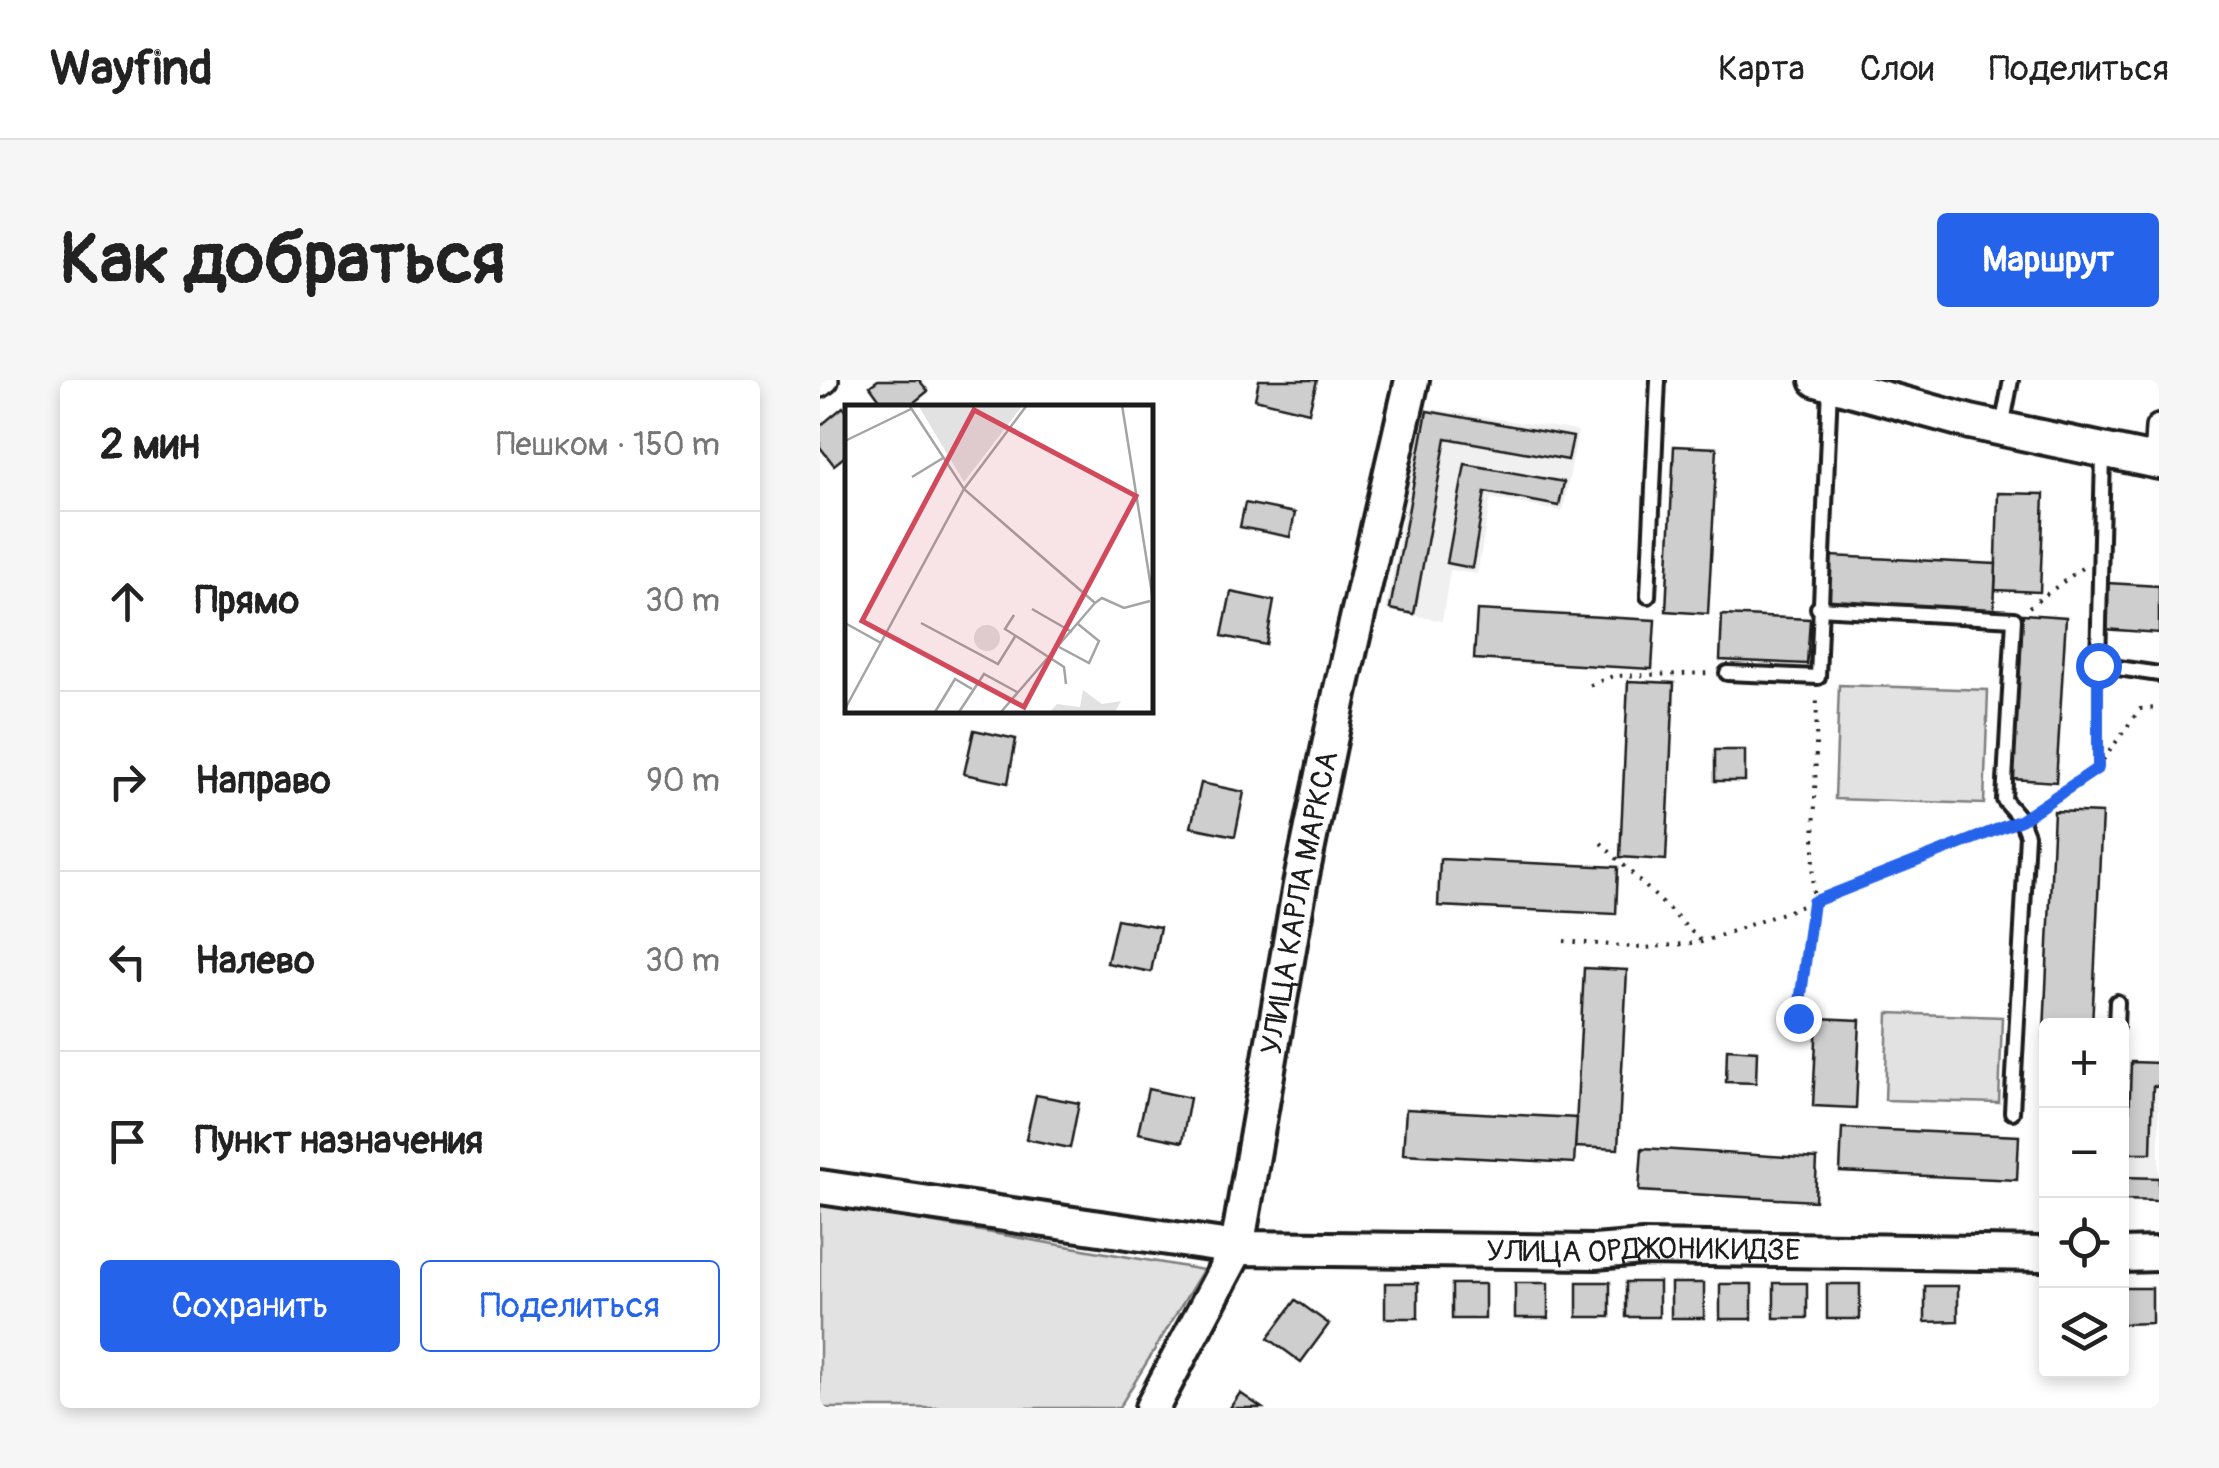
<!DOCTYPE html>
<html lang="ru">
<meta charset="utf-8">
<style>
body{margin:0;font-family:Pangolin,sans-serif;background:#f6f6f6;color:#222}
.controls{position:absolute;right:30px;bottom:30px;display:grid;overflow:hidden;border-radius:10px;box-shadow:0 5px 15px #0003}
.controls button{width:90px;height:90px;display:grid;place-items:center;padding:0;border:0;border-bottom:2px solid #e0e0e0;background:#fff;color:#222;font:50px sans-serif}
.stop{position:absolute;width:30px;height:30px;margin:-22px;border:8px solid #2563eb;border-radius:50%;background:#fff}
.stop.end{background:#2563eb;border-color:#fff;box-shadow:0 2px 10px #0008}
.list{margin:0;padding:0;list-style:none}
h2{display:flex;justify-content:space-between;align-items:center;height:130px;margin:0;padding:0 40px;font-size:42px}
h2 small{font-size:32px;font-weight:400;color:#767676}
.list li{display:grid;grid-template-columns:65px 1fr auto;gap:30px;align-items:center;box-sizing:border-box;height:180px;padding:0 40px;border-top:2px solid #e0e0e0}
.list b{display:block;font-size:38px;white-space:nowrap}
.list em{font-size:32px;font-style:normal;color:#767676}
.actions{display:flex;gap:20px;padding:30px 40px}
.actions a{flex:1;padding:22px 0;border:2px solid #2563eb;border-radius:10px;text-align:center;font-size:35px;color:#2563eb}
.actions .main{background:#2563eb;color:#fff}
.icon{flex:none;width:55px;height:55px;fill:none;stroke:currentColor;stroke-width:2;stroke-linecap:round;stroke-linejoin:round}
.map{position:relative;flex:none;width:1339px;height:1028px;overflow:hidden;border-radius:10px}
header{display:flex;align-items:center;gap:60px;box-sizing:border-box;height:140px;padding:0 50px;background:#fff;border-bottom:2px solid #e0e0e0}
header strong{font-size:48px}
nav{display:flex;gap:55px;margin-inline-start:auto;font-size:35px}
.intro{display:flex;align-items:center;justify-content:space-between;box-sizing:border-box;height:240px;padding:0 60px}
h1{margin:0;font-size:70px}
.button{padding:25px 45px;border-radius:10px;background:#2563eb;color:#fff;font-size:35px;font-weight:700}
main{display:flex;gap:60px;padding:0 60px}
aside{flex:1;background:#fff;border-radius:10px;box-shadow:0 5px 15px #0003}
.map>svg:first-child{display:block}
</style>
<header>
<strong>Wayfind</strong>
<nav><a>Карта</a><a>Слои</a><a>Поделиться</a></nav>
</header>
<div class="intro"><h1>Как добраться</h1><a class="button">Маршрут</a></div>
<main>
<aside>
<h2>2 мин<small>Пешком · 150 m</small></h2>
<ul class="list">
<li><svg class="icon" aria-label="ahead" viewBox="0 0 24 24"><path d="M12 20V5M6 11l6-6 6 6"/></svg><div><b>Прямо</b></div><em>30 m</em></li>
<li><svg class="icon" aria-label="right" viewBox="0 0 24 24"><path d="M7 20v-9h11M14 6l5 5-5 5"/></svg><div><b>Направо</b></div><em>90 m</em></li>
<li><svg class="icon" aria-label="left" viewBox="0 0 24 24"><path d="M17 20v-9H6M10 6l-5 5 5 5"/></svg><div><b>Налево</b></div><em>30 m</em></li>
<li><svg class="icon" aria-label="arrive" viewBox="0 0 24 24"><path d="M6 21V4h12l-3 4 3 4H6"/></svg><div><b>Пункт назначения</b></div></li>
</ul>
<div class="actions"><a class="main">Сохранить</a><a>Поделиться</a></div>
</aside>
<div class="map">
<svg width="1339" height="1028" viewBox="0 0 1339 1028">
<rect width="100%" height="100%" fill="#fff"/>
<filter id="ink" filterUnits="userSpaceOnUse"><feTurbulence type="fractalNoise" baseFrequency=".01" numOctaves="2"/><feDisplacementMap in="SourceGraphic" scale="20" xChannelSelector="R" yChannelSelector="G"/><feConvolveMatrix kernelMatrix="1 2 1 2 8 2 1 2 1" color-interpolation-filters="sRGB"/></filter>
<g filter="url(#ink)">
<g fill="#f0f0f0">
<polygon points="603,28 758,51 743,132 671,118 657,194 630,190 622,241 566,230"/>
<polygon points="1311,682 1339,683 1339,821 1302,820 1302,742 1309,741"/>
</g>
<g fill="#e2e2e2" stroke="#7f7f7f" stroke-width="2.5">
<polygon points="1019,305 1168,310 1164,424 1015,419"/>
<polygon points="1068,633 1182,637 1179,723 1065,720"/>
<polygon points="0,823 383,890 299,1028 0,1028"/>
</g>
<g fill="#cecece" stroke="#1c1c1c" stroke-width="2.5">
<polygon points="58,0 99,0 108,11 87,28 66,28 50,6"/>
<polygon points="439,0 497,0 489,32 435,19"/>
<polygon points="23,27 28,33 28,74 14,85 0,67 0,46"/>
<polygon points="607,31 753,57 748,80 626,58 594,234 570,229"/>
<polygon points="854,66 897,68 888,234 846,231"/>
<polygon points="645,84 744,102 739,126 665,112 652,188 627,183"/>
<polygon points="1178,113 1224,114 1220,212 1175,210"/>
<polygon points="425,123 475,133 470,157 420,147"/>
<polygon points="1010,176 1176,184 1174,230 1008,223"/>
<polygon points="1287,203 1339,206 1339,253 1283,249"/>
<polygon points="411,212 454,221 446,265 402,256"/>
<polygon points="657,230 835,240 832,289 654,279"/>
<polygon points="1203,234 1246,237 1236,402 1193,399"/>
<polygon points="902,235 990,239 987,284 900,280"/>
<polygon points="808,301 854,303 846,480 800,477"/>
<polygon points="154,350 196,359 188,403 144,394"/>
<rect x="895" y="370" width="30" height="31"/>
<polygon points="381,403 424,412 415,456 371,447"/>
<polygon points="1234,431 1282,433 1272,646 1226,646 1226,697 1222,697"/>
<polygon points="620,479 798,487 796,534 618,526"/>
<polygon points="297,539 340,547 331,592 287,583"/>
<polygon points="764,588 807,590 798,769 755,767"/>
<polygon points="997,638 1040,640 1036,728 993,726"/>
<polygon points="907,669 937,671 936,703 906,702"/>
<polygon points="1311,682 1339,683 1339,706 1333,706 1331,773 1308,773"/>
<polygon points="328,709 370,718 362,762 318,753"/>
<polygon points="216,715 259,723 250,768 206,759"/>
<polygon points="586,729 757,738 754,783 583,774"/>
<polygon points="1302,742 1309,742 1308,773 1302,772"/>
<polygon points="1022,748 1199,756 1197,800 1020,792"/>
<polygon points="822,768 997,779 995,821 819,811"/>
<polygon points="1302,797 1339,798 1339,821 1302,820"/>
<rect x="757" y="902" width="33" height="35"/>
<rect x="806" y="902" width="33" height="35"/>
<rect x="565" y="903" width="33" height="35"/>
<rect x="695" y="903" width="33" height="35"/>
<rect x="851" y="903" width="33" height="35"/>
<rect x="954" y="903" width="33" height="35"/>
<rect x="632" y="904" width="33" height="35"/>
<rect x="900" y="904" width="32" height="35"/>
<rect x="1007" y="904" width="33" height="35"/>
<polygon points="1105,906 1138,906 1138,941 1105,942"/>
<polygon points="1302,908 1332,908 1332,943 1302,944"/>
<polygon points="476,920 509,944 481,982 448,958"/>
<polygon points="420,1013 442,1028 410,1028"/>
</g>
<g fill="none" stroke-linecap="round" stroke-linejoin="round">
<g stroke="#1c1c1c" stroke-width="20">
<g id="service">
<polyline points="1182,47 1191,0"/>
<polyline points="1283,74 1278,285 1339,294"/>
<polyline points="828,216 838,0"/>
<polyline points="998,228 1194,239 1184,420 1201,440 1207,455 1192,732"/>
<polyline points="907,293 998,297 1010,6"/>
<polyline points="1296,646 1297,622"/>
</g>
</g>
<g stroke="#1c1c1c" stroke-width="32">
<g id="minor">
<polyline points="0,4 5,0"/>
<polyline points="1337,82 1339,48"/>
</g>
</g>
<g stroke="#1c1c1c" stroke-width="40">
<g id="tertiary">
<polyline points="997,0 1150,42 1339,82"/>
<path id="s1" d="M 0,807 L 417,868 L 775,872 L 823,868 L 1226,874"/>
<polyline points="1302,875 1339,874"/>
<path id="s2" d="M 332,1028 L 417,868 L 480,505 L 520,313 L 592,0"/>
</g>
</g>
<g stroke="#1c1c1c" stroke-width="4" stroke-dasharray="2.5 8" stroke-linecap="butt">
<polyline points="1209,227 1262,188"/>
<polyline points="770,305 793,296 892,293"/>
<polyline points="1278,387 1278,302"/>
<polyline points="1216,430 1278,387 1320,329 1339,328"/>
<polyline points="781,463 881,561"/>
<polyline points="744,561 825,568 882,562 1049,502 1186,446"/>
<polyline points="978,638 993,522 997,314"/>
</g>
<use href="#service" stroke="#fff" stroke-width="12"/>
<use href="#minor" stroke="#fff" stroke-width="25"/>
<use href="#tertiary" stroke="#fff" stroke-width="32"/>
</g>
</g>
<g fill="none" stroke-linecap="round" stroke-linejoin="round" filter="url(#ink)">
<polyline stroke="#2563eb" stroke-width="12" points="978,638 993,522 1201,440 1278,388 1278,285"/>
</g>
<g text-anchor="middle" stroke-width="9" stroke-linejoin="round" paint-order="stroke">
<g font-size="30" fill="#1c1c1c" stroke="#fff">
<text dy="10" stroke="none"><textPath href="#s2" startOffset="532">УЛИЦА КАРЛА МАРКСА</textPath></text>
<text dy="10" stroke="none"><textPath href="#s1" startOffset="828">УЛИЦА ОРДЖОНИКИДЗЕ</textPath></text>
</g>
</g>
<g transform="translate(25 25)">
<rect width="308" height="308" fill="#fff"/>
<path d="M 73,0 L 178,0 L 119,77 ZM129 233a13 13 0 1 1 26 0a13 13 0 1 1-26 0ZM 238,285 L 257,299 L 276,296 L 270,307 L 205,307 L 212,299 L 235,302 Z" fill="#e2e2e2"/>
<path fill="none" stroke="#a4a4a4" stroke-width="2.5" d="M 64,0 L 119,84 L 250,198 L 156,307M 277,0 L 308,195M 0,36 L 66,4M 67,72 L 98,53M 250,198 L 257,193 L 279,203 L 305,196M 187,204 L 227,227M 169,210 L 160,224 L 219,262 L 221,279M 0,218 L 36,238M 76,218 L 153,259 L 171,230M 214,242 L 244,258 L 254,236 L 233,219M 0,304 L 119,84 L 182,0M 90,307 L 110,274 L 127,284M 114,307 L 139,269 L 172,287"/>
<path fill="#d1495b" fill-opacity="0.15" stroke="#d1495b" stroke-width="5" d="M 129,5 L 291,91 L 179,302 L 17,216 Z"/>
<rect width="308" height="308" fill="none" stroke="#1c1c1c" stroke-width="5"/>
</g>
</svg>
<div class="controls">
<button>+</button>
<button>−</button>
<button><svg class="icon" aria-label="locate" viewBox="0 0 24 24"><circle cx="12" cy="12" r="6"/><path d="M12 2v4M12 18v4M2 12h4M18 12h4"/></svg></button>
<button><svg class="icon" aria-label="layers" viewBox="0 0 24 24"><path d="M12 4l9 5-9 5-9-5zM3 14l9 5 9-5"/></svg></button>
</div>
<div class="stop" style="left:1278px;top:285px"></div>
<div class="stop end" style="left:978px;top:638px"></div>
</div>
</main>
